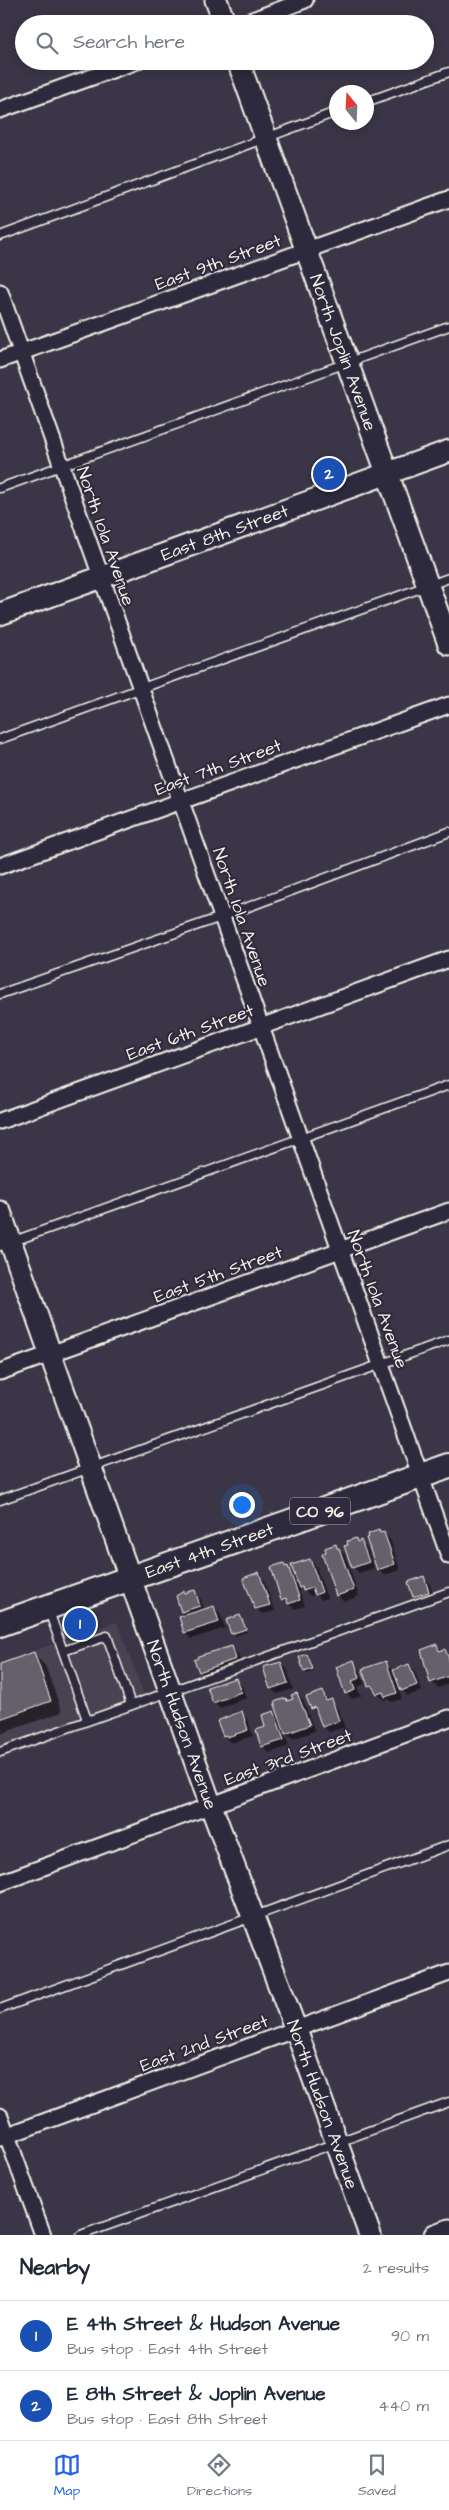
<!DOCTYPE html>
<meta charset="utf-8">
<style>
body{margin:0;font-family:"Architects Daughter",sans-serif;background:#f2f2f3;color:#1f2937}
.compass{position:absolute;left:329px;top:85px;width:45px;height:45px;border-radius:50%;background:#fff;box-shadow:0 2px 12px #0003;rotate:342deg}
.you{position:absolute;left:241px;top:1504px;width:18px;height:18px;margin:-12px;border:4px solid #fff;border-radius:50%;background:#1a73e8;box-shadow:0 0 0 8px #1a73e833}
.badge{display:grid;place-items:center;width:32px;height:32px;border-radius:50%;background:#2563eb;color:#fff;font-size:16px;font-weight:700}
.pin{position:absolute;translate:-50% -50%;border:2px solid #fff;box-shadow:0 1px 5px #0006}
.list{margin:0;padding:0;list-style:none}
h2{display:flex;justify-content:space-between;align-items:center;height:65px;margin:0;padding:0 20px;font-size:21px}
h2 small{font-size:16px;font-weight:400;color:#747a83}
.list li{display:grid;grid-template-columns:32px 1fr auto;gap:15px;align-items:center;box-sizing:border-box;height:70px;padding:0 20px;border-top:1px solid #e0e1e3}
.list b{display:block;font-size:19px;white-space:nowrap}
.list p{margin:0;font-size:16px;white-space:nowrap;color:#747a83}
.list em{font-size:16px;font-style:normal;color:#747a83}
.icon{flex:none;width:28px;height:28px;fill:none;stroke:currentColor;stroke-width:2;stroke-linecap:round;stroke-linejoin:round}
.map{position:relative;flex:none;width:449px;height:2235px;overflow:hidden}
.search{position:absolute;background:#fff;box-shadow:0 2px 12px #0003;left:15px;right:15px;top:15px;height:55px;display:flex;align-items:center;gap:12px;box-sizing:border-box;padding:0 18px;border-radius:28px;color:#747a83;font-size:19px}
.sheet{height:205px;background:#fff}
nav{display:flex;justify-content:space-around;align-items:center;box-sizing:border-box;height:70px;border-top:1px solid #e0e1e3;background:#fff;font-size:14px;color:#747a83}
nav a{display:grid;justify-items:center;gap:2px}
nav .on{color:#2563eb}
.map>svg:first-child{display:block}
</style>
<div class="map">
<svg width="449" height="2235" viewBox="0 0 449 2235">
<rect width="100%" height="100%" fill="#3b3647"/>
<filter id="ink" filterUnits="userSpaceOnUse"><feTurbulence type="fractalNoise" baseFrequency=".02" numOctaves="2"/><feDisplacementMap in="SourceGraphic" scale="10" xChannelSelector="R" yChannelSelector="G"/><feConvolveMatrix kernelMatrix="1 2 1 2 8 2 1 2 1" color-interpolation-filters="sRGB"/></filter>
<g filter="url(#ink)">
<polygon fill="#484352" points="117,1622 148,1706 0,1760 0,1663"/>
<g fill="#0007">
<polygon points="384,1533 390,1539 400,1570 384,1575 378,1569 381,1534"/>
<polygon points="356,1539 367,1548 374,1568 359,1573 353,1567"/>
<polygon points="335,1545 345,1555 359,1596 344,1602 338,1596 323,1555"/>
<polygon points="310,1560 316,1566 327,1598 322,1600 316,1594 310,1596 297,1585 305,1606 295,1609 282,1599 283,1564 296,1577"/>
<polygon points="258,1574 264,1580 275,1611 262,1614 256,1608"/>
<polygon points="424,1578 430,1584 434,1598 420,1603 414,1597 409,1583"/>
<polygon points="194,1591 200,1597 205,1610 214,1607 220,1613 225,1628 191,1639 185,1633 180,1618 187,1616 182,1611"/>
<polygon points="240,1616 247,1632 235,1636 228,1621"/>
<polygon points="436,1646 449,1654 449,1684 438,1688 432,1682"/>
<polygon points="232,1648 238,1654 242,1665 206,1678 200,1672"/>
<polygon points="33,1654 45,1665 62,1712 0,1734 0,1665"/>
<polygon points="307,1655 315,1671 307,1674 305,1671"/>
<polygon points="353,1662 359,1668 365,1684 357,1687 361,1696 352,1699 346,1693"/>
<polygon points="386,1662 393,1671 409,1666 415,1672 422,1691 408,1696 402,1690 399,1683 397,1683 402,1699 392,1702 388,1699 384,1700 369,1685"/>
<polygon points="281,1663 287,1669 293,1689 277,1694 271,1688"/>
<polygon points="236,1680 242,1686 246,1698 220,1708 214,1702"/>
<polygon points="322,1693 337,1707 345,1727 329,1732 323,1726 318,1714 312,1708"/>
<polygon points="297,1694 303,1700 315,1731 292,1739 284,1731 289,1746 269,1753 263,1747 257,1731 267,1727 274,1712 282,1720 288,1702 294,1700"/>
<polygon points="241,1712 247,1718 253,1736 234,1742 230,1742 224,1736"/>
</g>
<g fill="#65616c" stroke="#f4f1e8">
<polygon points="379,1530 380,1533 384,1532 395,1564 377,1570 366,1538 369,1537 368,1534"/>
<polygon points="356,1538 357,1542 361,1540 369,1562 352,1568 344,1546 348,1545 347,1541"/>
<polygon points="336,1544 337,1548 339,1548 354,1590 336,1596 322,1554 326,1552 325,1548"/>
<polygon points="310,1559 322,1592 315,1595 312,1588 303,1591 302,1587 299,1588 291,1565"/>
<polygon points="284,1563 285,1567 288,1566 300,1600 288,1604 286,1598 281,1600 271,1567"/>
<polygon points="259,1572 270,1605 255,1609 243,1578"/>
<polygon points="424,1576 429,1592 413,1597 408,1582"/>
<polygon points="195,1590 200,1606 181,1612 176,1596 184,1591 184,1593"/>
<polygon points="214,1606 219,1622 184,1633 179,1617"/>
<polygon points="240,1615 246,1629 231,1634 226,1620"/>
<polygon points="437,1644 439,1651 445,1649 449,1659 449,1676 430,1683 421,1650"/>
<polygon points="232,1646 236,1659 199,1672 194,1660 198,1658 198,1656"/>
<polygon points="34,1652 51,1701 0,1719 0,1664"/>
<polygon points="307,1654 313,1669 304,1672 299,1657"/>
<polygon points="354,1660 360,1678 352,1681 355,1690 345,1694 336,1667"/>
<polygon points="386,1661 397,1693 385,1697 383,1692 377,1694 371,1685 368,1686 362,1669"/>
<polygon points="281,1662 288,1683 270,1689 263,1667"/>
<polygon points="409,1664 417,1685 401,1691 393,1670"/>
<polygon points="236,1678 241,1692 213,1703 207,1687"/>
<polygon points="323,1691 326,1701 332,1699 339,1721 322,1727 315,1707 311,1709 306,1697"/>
<polygon points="297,1693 310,1725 285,1734 274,1702 286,1698 287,1701 293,1699 291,1695"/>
<polygon points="242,1711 248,1730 227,1737 226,1735 223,1736 217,1721"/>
<polygon points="274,1711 284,1740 261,1747 256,1730 265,1727 262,1715"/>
</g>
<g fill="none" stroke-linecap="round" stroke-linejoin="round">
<g stroke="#f4f1e8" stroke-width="11">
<g id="lane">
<polyline points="366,102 449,72"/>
<polyline points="0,236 336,112"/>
<polyline points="0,488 449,326"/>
<polyline points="0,739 449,578"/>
<polyline points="0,994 224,916 449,832"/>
<polyline points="0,1246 449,1085"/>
<polyline points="0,1500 449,1340"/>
<polyline points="49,1611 87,1720"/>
<polyline points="63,1651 107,1636 131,1705"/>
<polyline points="0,1752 449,1592"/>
<polyline points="0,2009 449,1845"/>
<polyline points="81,2235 449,2102"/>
</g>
</g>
<g stroke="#f4f1e8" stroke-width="19">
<g id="street">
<polyline points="242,24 305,0"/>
<polyline points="0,110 137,61"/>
<path d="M 0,292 C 149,713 302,1133 449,1556"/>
<polyline points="0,360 449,199"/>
<polyline points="0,866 449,705"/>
<polyline points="0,1121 449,959"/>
<polyline points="0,1372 449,1211"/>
<polyline points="0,1883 449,1718"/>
<polyline points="0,2116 43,2235"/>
<polyline points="0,2138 449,1973"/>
</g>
</g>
<g stroke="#f4f1e8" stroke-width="25">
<g id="secondary">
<polyline points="216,0 225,24"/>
<path id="s1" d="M 238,61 L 449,644"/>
<path id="s2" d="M 0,614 L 449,451"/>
<path id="s3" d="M 0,1212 L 211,1806 L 296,2030 L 370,2235"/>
<polyline points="435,2235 449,2230"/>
</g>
</g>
<g stroke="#f4f1e8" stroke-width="28">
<g id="primary">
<path id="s4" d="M 0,1624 L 449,1466"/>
</g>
</g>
<use href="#lane" stroke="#2f2a3d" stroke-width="8"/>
<use href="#street" stroke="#2f2a3d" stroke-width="15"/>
<use href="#secondary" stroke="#2f2a3d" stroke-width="21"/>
<use href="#primary" stroke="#2f2a3d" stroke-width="24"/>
</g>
</g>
<g text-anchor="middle" stroke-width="4.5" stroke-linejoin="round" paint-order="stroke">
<rect fill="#2f2a3d" stroke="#b9b5b5" stroke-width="1" x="290" y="1497.5" width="60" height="27" rx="4"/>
<g font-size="16" font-weight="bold" fill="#f4f1e8">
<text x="320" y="1517">CO 96</text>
</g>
<g font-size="18" fill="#f4f1e8" stroke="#2f2a3d">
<text transform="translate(218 262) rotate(-20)" y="6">East 9th Street</text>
<text dy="6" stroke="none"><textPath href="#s1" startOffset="310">North Joplin Avenue</textPath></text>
<text dy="6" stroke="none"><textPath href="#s2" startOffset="239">East 8th Street</textPath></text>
<text transform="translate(106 536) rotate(71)" y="6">North Iola Avenue</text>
<text transform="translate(218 767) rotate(-20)" y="6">East 7th Street</text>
<text transform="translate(242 917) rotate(71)" y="6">North Iola Avenue</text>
<text transform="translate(190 1032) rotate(-20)" y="6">East 6th Street</text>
<text transform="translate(218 1274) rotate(-20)" y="6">East 5th Street</text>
<text transform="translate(378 1299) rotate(70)" y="6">North Iola Avenue</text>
<text dy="6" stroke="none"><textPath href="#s4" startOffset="222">East 4th Street</textPath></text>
<text dy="6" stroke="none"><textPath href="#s3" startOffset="544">North Hudson Avenue</textPath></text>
<text transform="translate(288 1757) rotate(-20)" y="6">East 3rd Street</text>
<text transform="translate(204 2043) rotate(-20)" y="6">East 2nd Street</text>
<text dy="6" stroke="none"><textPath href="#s3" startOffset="949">North Hudson Avenue</textPath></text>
</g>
</g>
</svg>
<svg class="compass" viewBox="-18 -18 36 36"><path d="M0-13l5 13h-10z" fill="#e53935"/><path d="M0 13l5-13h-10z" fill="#747a83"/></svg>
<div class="you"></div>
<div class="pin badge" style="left:80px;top:1624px;background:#1a4fb4">1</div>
<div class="pin badge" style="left:329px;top:474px;background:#1a4fb4">2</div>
<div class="search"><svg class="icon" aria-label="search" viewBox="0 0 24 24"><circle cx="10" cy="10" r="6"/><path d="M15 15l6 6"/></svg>Search here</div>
</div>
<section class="sheet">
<h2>Nearby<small>2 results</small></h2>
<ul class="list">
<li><span class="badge" style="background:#1a4fb4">1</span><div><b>E 4th Street &amp; Hudson Avenue</b><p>Bus stop · East 4th Street</p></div><em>90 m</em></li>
<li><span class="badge" style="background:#1a4fb4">2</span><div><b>E 8th Street &amp; Joplin Avenue</b><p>Bus stop · East 8th Street</p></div><em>440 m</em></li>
</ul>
</section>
<nav>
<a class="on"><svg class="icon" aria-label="map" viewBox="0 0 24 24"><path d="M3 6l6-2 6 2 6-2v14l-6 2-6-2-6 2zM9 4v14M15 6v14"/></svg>Map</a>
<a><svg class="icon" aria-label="directions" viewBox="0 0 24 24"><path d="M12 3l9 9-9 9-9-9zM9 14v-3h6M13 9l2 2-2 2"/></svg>Directions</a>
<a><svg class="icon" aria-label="saved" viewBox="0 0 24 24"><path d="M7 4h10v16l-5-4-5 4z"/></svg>Saved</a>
</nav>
